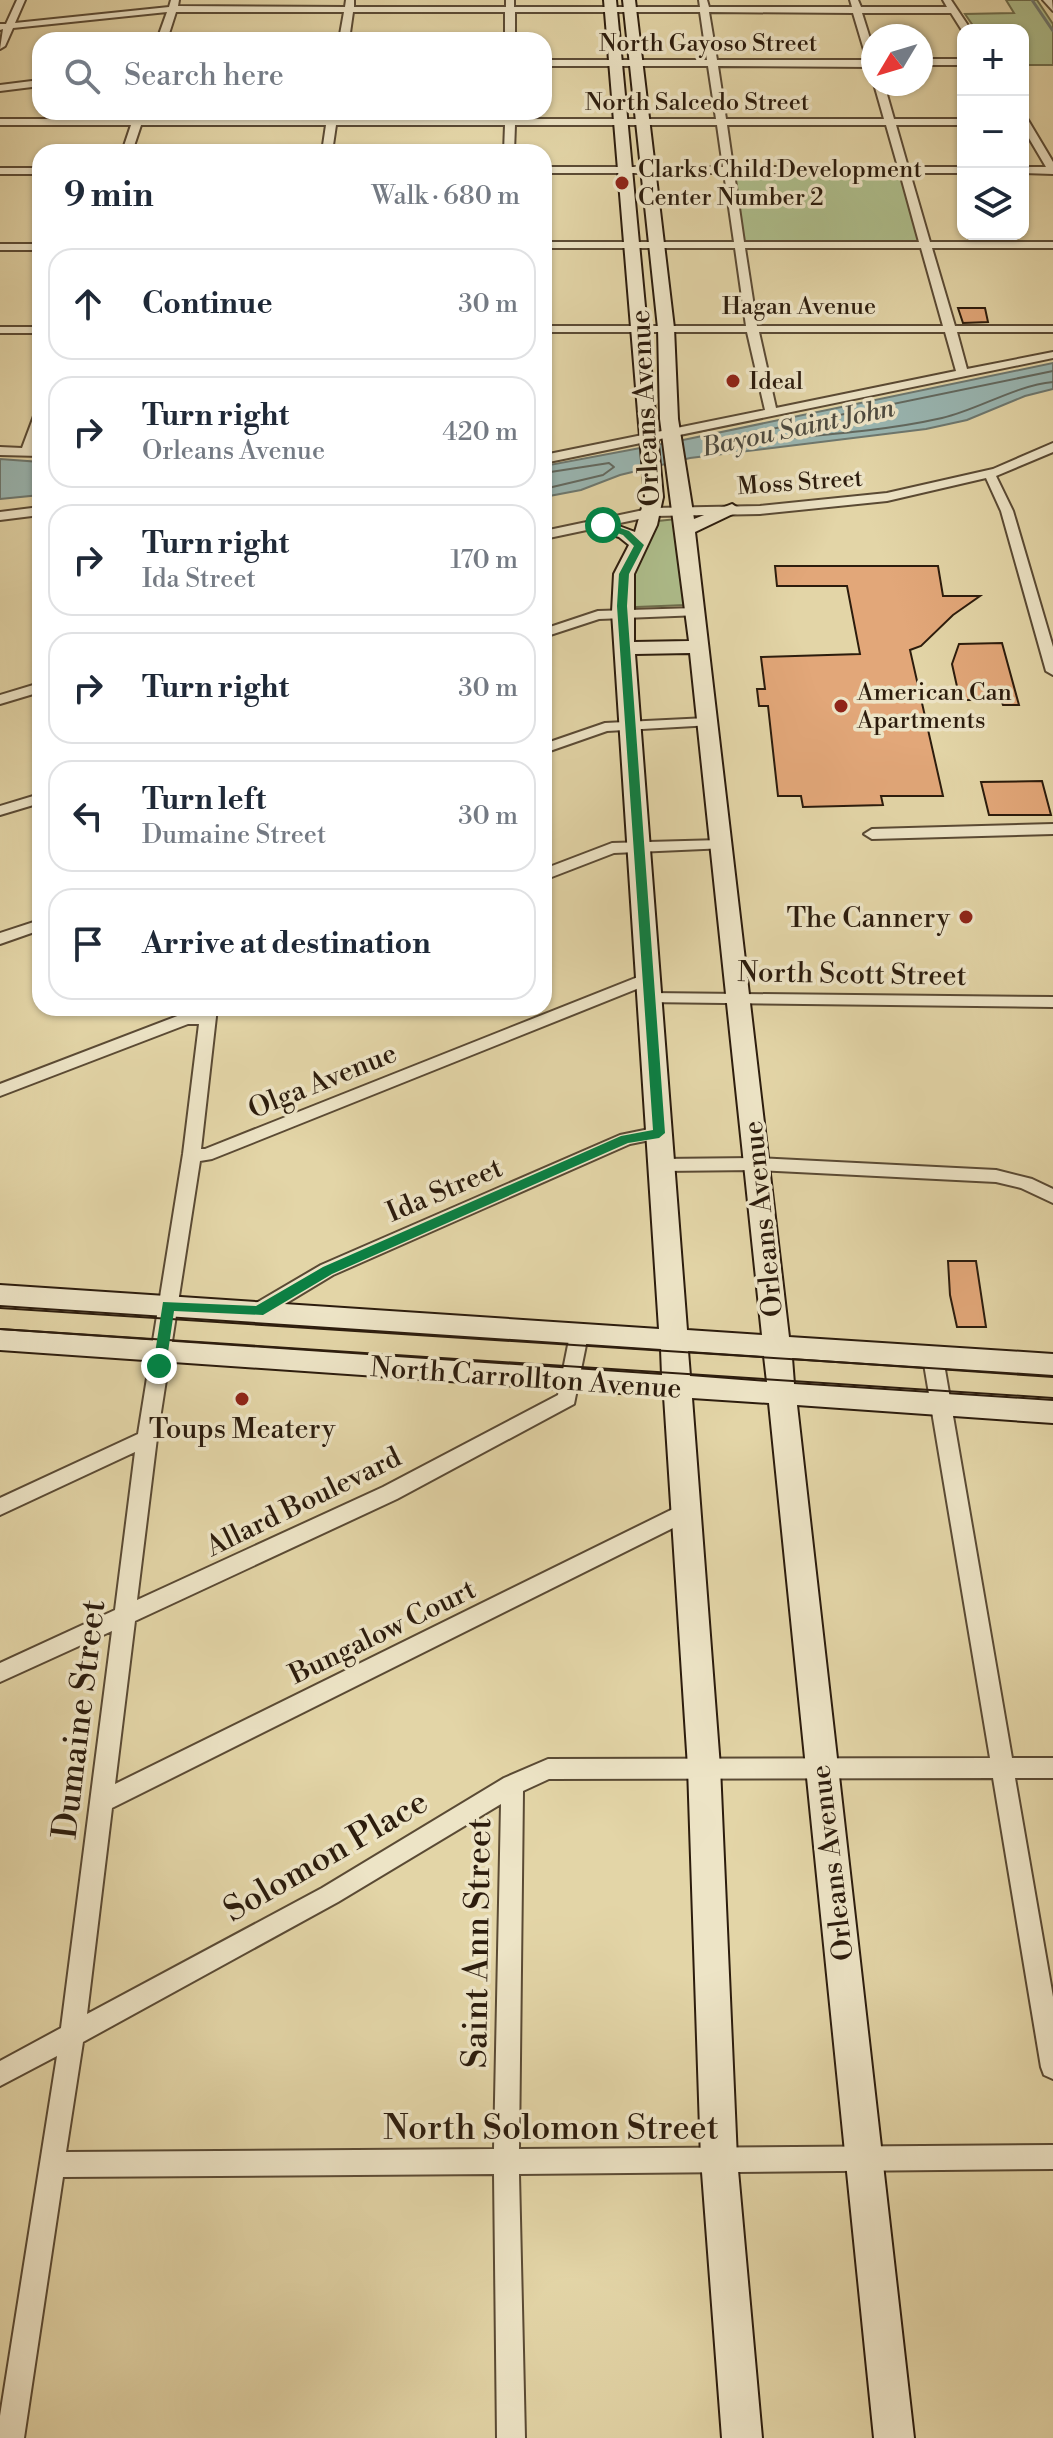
<!DOCTYPE html>
<meta charset="utf-8">
<style>
body{margin:0;font-family:"Libre Bodoni",serif;background:#f6f6f7;color:#1f2937}
.controls{position:absolute;right:24px;top:24px;display:grid;overflow:hidden;border-radius:16px;box-shadow:0 2px 6px #0004}
.controls button{width:72px;height:72px;display:grid;place-items:center;padding:0;border:0;border-bottom:2px solid #e0e1e3;background:#fff;color:#1f2937;font:40px sans-serif}
.compass{position:absolute;left:861px;top:24px;width:72px;height:72px;border-radius:50%;background:#fff;box-shadow:0 2px 6px #0004;rotate:232deg}
.stop{position:absolute;width:24px;height:24px;margin:-18px;border:6px solid #0b8043;border-radius:50%;background:#fff}
.stop.end{background:#0b8043;border-color:#fff;box-shadow:0 2px 8px #0008}
.list{margin:0;padding:0;list-style:none}
h2{display:flex;justify-content:space-between;align-items:center;height:104px;margin:0;padding:0 32px;font-size:34px}
h2 small{font-size:26px;font-weight:400;color:#747a83}
.list li{display:grid;grid-template-columns:52px 1fr auto;gap:24px;align-items:center;box-sizing:border-box;height:112px;margin:0 16px 16px;padding:0 16px;border:2px solid #e0e1e3;border-radius:24px}
.list b{display:block;font-size:30px;white-space:nowrap}
.list p{margin:0;font-size:26px;white-space:nowrap;color:#747a83}
.list em{font-size:26px;font-style:normal;color:#747a83}
.icon{flex:none;width:44px;height:44px;fill:none;stroke:currentColor;stroke-width:2;stroke-linecap:round;stroke-linejoin:round}
.map{position:relative;flex:none;width:1053px;height:2438px;overflow:hidden}
.search{position:absolute;background:#fff;box-shadow:0 2px 6px #0004;left:32px;top:32px;width:520px;height:88px;display:flex;align-items:center;gap:20px;box-sizing:border-box;padding:0 28px;border-radius:24px;color:#747a83;font-size:30px}
.panel{position:absolute;background:#fff;box-shadow:0 2px 6px #0004;left:32px;top:144px;width:520px;height:872px;border-radius:24px}
.map>svg:first-child{display:block}
</style>
<div class="map">
<svg width="1053" height="2438" viewBox="0 0 1053 2438">
<rect width="100%" height="100%" fill="#e3d5a7"/>
<filter id="stains"><feTurbulence type="fractalNoise" baseFrequency=".0025" numOctaves="4"/><feColorMatrix values="0 0 0 0 .2 0 0 0 0 .09 0 0 0 0 .02 0 0 0 .5 -.17"/></filter>
<radialGradient id="worn" r=".72"><stop offset=".6" stop-color="#630" stop-opacity="0"/><stop offset="1" stop-color="#630" stop-opacity=".3"/></radialGradient>
<g fill="#aebe8c" stroke="#6d6d4c" stroke-width="2">
<polygon points="1006,0 1037,0 1053,24 1053,65 1023,65 1023,30 976,30 965,14 1014,13"/>
<polygon points="730,170 904,170 925,245 742,245"/>
<polygon points="676,519 686,605 636,607 631,604 632,573 658,521"/>
</g>
<g fill="#99b6b2" stroke="#6d7870" stroke-width="2">
<polygon points="1053,363 1053,389 1025,396 967,420 926,429 690,458 620,475 581,490 544,497 544,466 683,440"/>
<polygon points="0,459 40,462 40,495 0,499"/>
</g>
<g fill="none" stroke-linecap="round" stroke-linejoin="round">
<g stroke="#626960" stroke-width="2">
<path d="M 1053,371 L 752,433 L 749,438 L 753,441 C 816,435 880,432 942,418 C 980,409 1014,386 1053,382"/>
<polyline points="544,473 609,463 614,467 603,475 544,489"/>
</g>
<polyline stroke="#6d7870" stroke-width="3" points="1032,0 1053,31"/>
</g>
<g fill="#e2a779" stroke="#2c1c0d" stroke-width="2">
<polygon points="958,308 985,308 988,322 963,323"/>
<polygon points="775,566 938,566 943,596 980,596 953,615 921,646 910,650 943,796 881,796 883,805 803,807 801,796 778,796 768,706 759,706 757,689 765,689 761,657 860,654 847,586 777,586"/>
<polygon points="1002,643 1019,705 1003,705 1001,700 960,700 952,664 959,644"/>
<polygon points="1042,781 1051,815 989,815 981,782"/>
<polygon points="948,1261 976,1261 986,1327 957,1327 950,1295"/>
</g>
<g fill="none" stroke-linecap="round" stroke-linejoin="round">
<g stroke="#5a4a34" stroke-width="4">
<g id="street">
<path d="M 17,0 L 25,0 L 15,23 L 169,7 L 171,0 L 179,0 L 178,6 L 345,7 L 346,0 L 354,0 L 354,7 L 506,7 L 506,0 L 514,0 L 514,7 L 700,7 L 699,0 L 707,0 L 709,7 L 852,7 L 850,0 L 858,0 L 861,7 L 947,7 L 943,0 L 951,0 L 971,30 L 963,32 L 951,13 L 862,13 L 873,48 L 873,67 L 718,66 L 726,119 L 884,119 L 874,84 L 884,84 L 894,119 L 963,119 L 963,125 L 896,125 L 908,167 L 963,167 L 963,173 L 910,173 L 930,242 L 1053,242 L 1053,248 L 932,248 L 955,326 L 1053,326 L 1053,332 L 957,332 L 967,369 L 1053,352 L 1053,358 L 544,463 L 544,455 L 765,410 L 747,332 L 544,332 L 544,326 L 746,326 L 735,248 L 544,248 L 544,242 L 734,242 L 724,173 L 544,173 L 544,167 L 723,167 L 717,125 L 515,125 L 514,152 L 504,152 L 505,125 L 336,125 L 332,152 L 322,152 L 326,125 L 141,125 L 132,152 L 122,152 L 131,125 L 0,125 L 0,119 L 133,119 L 136,112 L 144,112 L 143,119 L 327,119 L 328,112 L 338,112 L 337,119 L 505,119 L 505,112 L 515,112 L 515,119 L 716,119 L 708,66 L 544,66 L 544,60 L 707,60 L 700,12 L 515,12 L 515,40 L 505,40 L 505,12 L 353,12 L 349,40 L 339,40 L 344,12 L 176,12 L 167,40 L 157,40 L 167,12 L 13,28 L 5,46 L 0,49 L 3,29 L 0,30 L 0,24 L 6,24 ZM 709,12 L 853,13 L 867,60 L 717,60 ZM 727,125 L 886,125 L 898,167 L 733,167 ZM 734,173 L 900,173 L 919,242 L 744,242 ZM 745,248 L 921,248 L 943,326 L 757,326 ZM 759,332 L 945,332 L 956,371 L 776,408 Z"/>
<polygon points="1043,0 1052,0 1053,11"/>
<rect x="921" y="59" width="42" height="6"/>
<polygon points="40,80 40,86 0,91 0,85"/>
<polygon points="1023,117 1028,120 1053,162 1053,174 1023,173 1023,167 1046,167 1023,128"/>
<rect x="0" y="168" width="40" height="6"/>
<rect x="0" y="244" width="40" height="6"/>
<rect x="0" y="327" width="40" height="6"/>
<polygon points="40,412 40,433 35,448 40,448 40,456 0,455 0,447 22,448 34,416"/>
<polygon points="1053,443 1053,452 996,476 1013,511 1053,647 1053,675 1046,671 1001,511 986,478 887,501 760,514 653,516 544,539 544,531 653,508 760,506 887,493 993,469"/>
<polygon points="40,507 40,515 0,520 0,512"/>
<polygon points="695,608 700,609 700,615 599,619 544,637 544,629 598,611"/>
<polygon points="40,683 40,692 0,704 0,695"/>
<polygon points="707,718 714,722 712,725 607,731 544,753 544,744 605,723"/>
<polygon points="40,794 40,803 0,815 0,806"/>
<polygon points="1053,824 1053,834 872,839 864,834 872,829"/>
<polygon points="721,840 726,842 726,848 614,853 544,880 544,869 612,843"/>
<polygon points="40,920 40,930 0,944 0,933"/>
<path d="M 648,973 L 656,978 L 654,982 L 212,1159 L 200,1161 L 157,1438 L 137,1600 L 383,1487 L 558,1395 L 570,1335 L 572,1330 L 586,1330 L 588,1335 L 574,1404 L 397,1499 L 135,1621 L 115,1784 L 679,1506 L 686,1504 L 693,1506 L 696,1512 L 693,1518 L 112,1808 L 87,2014 L 322,1888 L 504,1778 L 548,1759 L 990,1758 L 923,1358 L 926,1353 L 940,1353 L 943,1358 L 1012,1758 L 1053,1758 L 1053,1778 L 1015,1778 L 1053,1997 L 1053,2079 L 1044,2075 L 1041,2067 L 993,1778 L 549,1779 L 523,1791 L 519,2149 L 1053,2145 L 1053,2169 L 519,2174 L 525,2438 L 497,2438 L 494,2174 L 63,2177 L 24,2438 L 0,2438 L 0,2416 L 57,2056 L 0,2086 L 0,2061 L 61,2028 L 112,1631 L 0,1682 L 0,1663 L 115,1610 L 135,1452 L 0,1515 L 0,1498 L 138,1434 L 183,1154 L 199,1024 L 188,1024 L 0,1096 L 0,1084 L 180,1015 L 200,1014 L 201,1008 L 217,1008 L 201,1149 L 205,1149 ZM 501,1804 L 494,2149 L 66,2152 L 83,2042 L 338,1902 Z"/>
<polygon points="650,993 1053,997 1053,1007 644,1002 642,998"/>
<polygon points="659,1127 665,1129 668,1133 665,1137 630,1144 333,1275 265,1316 251,1316 249,1311 251,1306 321,1265 620,1135"/>
<polygon points="755,1158 996,1170 1032,1179 1053,1189 1053,1203 1021,1188 996,1182 755,1170 661,1171 652,1165 661,1159"/>
</g>
</g>
<g stroke="#2c1c0d" stroke-width="4">
<path id="secondary" d="M 604,0 L 616,0 L 663,497 L 657,525 L 634,574 L 634,642 L 689,641 L 660,419 L 658,328 L 623,0 L 635,0 L 674,328 L 678,419 L 694,519 L 732,504 L 741,510 L 695,532 L 789,1337 L 1053,1354 L 1053,1376 L 792,1358 L 794,1384 L 1053,1401 L 1053,1423 L 797,1405 L 914,2438 L 874,2438 L 769,1403 L 692,1398 L 720,1767 L 737,2159 L 762,2438 L 722,2438 L 701,2159 L 688,1767 L 664,1396 L 0,1350 L 0,1330 L 662,1375 L 661,1349 L 0,1305 L 0,1285 L 659,1329 L 612,612 L 614,574 L 629,545 L 619,537 L 588,527 L 586,523 L 595,517 L 635,532 L 645,497 ZM 690,653 L 762,1335 L 687,1330 L 635,654 ZM 688,1351 L 764,1356 L 767,1382 L 690,1376 Z"/>
</g>
<use href="#street" fill="#ede4c6" fill-rule="evenodd"/>
<use href="#secondary" fill="#ede4c6" fill-rule="evenodd"/>
<g stroke="#2c1c0d" stroke-width="2">
<polyline points="0,1308 1053,1376"/>
<polyline points="0,1329 1053,1398"/>
</g>
</g>
<polygon fill="#0b8043" points="603,522 629,531 644,545 629,574 627,606 665,1133 659,1138 628,1143 332,1274 263,1315 174,1311 166,1366 164,1370 155,1370 153,1366 163,1302 256,1306 323,1267 621,1136 653,1130 617,606 619,574 634,546 623,535 600,527"/>
<g fill="#8f2418" stroke="#ede4c6" stroke-width="3">
<circle cx="622" cy="183" r="8"/>
<circle cx="733" cy="381" r="8"/>
<circle cx="841" cy="706" r="8"/>
<circle cx="966" cy="917" r="8"/>
<circle cx="242" cy="1399" r="8"/>
</g>
<g text-anchor="middle" stroke-width="7" stroke-linejoin="round" paint-order="stroke">
<g font-size="24" fill="#2c1c0d" stroke="#ede4c6">
<text x="708" y="51">North Gayoso Street</text>
<text x="697" y="110">North Salcedo Street</text>
<text x="799" y="314">Hagan Avenue</text>
<text transform="translate(800 482) rotate(-4)" y="8">Moss Street</text>
</g>
<g font-size="24" fill="#2c1c0d" stroke="#ede4c6" text-anchor="start">
<text x="638" y="177">Clarks Child Development<tspan x="638" dy="28">Center Number 2</tspan></text>
<text x="749" y="389">Ideal</text>
<text x="857" y="700">American Can<tspan x="857" dy="28">Apartments</tspan></text>
</g>
<g font-size="26" font-style="italic" fill="#4d4a3f" stroke="#ede4c6">
<text transform="translate(798 427) rotate(-12)" y="9">Bayou Saint John</text>
</g>
<g font-size="28" fill="#2c1c0d" stroke="#ede4c6">
<text transform="translate(644 408) rotate(-93)" y="10">Orleans Avenue</text>
<text transform="translate(852 973) rotate(1)" y="10">North Scott Street</text>
<text transform="translate(322 1080) rotate(-22)" y="10">Olga Avenue</text>
<text transform="translate(444 1189) rotate(-23)" y="10">Ida Street</text>
<text transform="translate(762 1219) rotate(-96)" y="10">Orleans Avenue</text>
<text transform="translate(526 1377) rotate(4)" y="10">North Carrollton Avenue</text>
<text transform="translate(303 1501) rotate(-26)" y="10">Allard Boulevard</text>
<text transform="translate(382 1631) rotate(-26)" y="10">Bungalow Court</text>
<text transform="translate(831 1863) rotate(-97)" y="10">Orleans Avenue</text>
</g>
<g font-size="28" fill="#2c1c0d" stroke="#ede4c6" text-anchor="end">
<text x="950" y="927">The Cannery</text>
<text x="242" y="1438" text-anchor="middle">Toups Meatery</text>
</g>
<g font-size="34" fill="#2c1c0d" stroke="#ede4c6">
<text transform="translate(78 1719) rotate(-83)" y="12">Dumaine Street</text>
<text transform="translate(325 1855) rotate(-30)" y="12">Solomon Place</text>
<text transform="translate(476 1943) rotate(-89)" y="12">Saint Ann Street</text>
<text x="551" y="2139">North Solomon Street</text>
</g>
</g>
<rect width="100%" height="100%" filter="url(#stains)"/>
<rect width="100%" height="100%" fill="url(#worn)"/>
</svg>
<div class="controls">
<button>+</button>
<button>−</button>
<button><svg class="icon" aria-label="layers" viewBox="0 0 24 24"><path d="M12 4l9 5-9 5-9-5zM3 14l9 5 9-5"/></svg></button>
</div>
<svg class="compass" viewBox="-18 -18 36 36"><path d="M0-13l5 13h-10z" fill="#e53935"/><path d="M0 13l5-13h-10z" fill="#747a83"/></svg>
<div class="stop" style="left:603px;top:525px"></div>
<div class="stop end" style="left:159px;top:1366px"></div>
<div class="search"><svg class="icon" aria-label="search" viewBox="0 0 24 24"><circle cx="10" cy="10" r="6"/><path d="M15 15l6 6"/></svg>Search here</div>
<section class="panel">
<h2>9 min<small>Walk · 680 m</small></h2>
<ul class="list">
<li><svg class="icon" aria-label="ahead" viewBox="0 0 24 24"><path d="M12 20V5M6 11l6-6 6 6"/></svg><div><b>Continue</b></div><em>30 m</em></li>
<li><svg class="icon" aria-label="right" viewBox="0 0 24 24"><path d="M7 20v-9h11M14 6l5 5-5 5"/></svg><div><b>Turn right</b><p>Orleans Avenue</p></div><em>420 m</em></li>
<li><svg class="icon" aria-label="right" viewBox="0 0 24 24"><path d="M7 20v-9h11M14 6l5 5-5 5"/></svg><div><b>Turn right</b><p>Ida Street</p></div><em>170 m</em></li>
<li><svg class="icon" aria-label="right" viewBox="0 0 24 24"><path d="M7 20v-9h11M14 6l5 5-5 5"/></svg><div><b>Turn right</b></div><em>30 m</em></li>
<li><svg class="icon" aria-label="left" viewBox="0 0 24 24"><path d="M17 20v-9H6M10 6l-5 5 5 5"/></svg><div><b>Turn left</b><p>Dumaine Street</p></div><em>30 m</em></li>
<li><svg class="icon" aria-label="arrive" viewBox="0 0 24 24"><path d="M6 21V4h12l-3 4 3 4H6"/></svg><div><b>Arrive at destination</b></div></li>
</ul>
</section>
</div>
